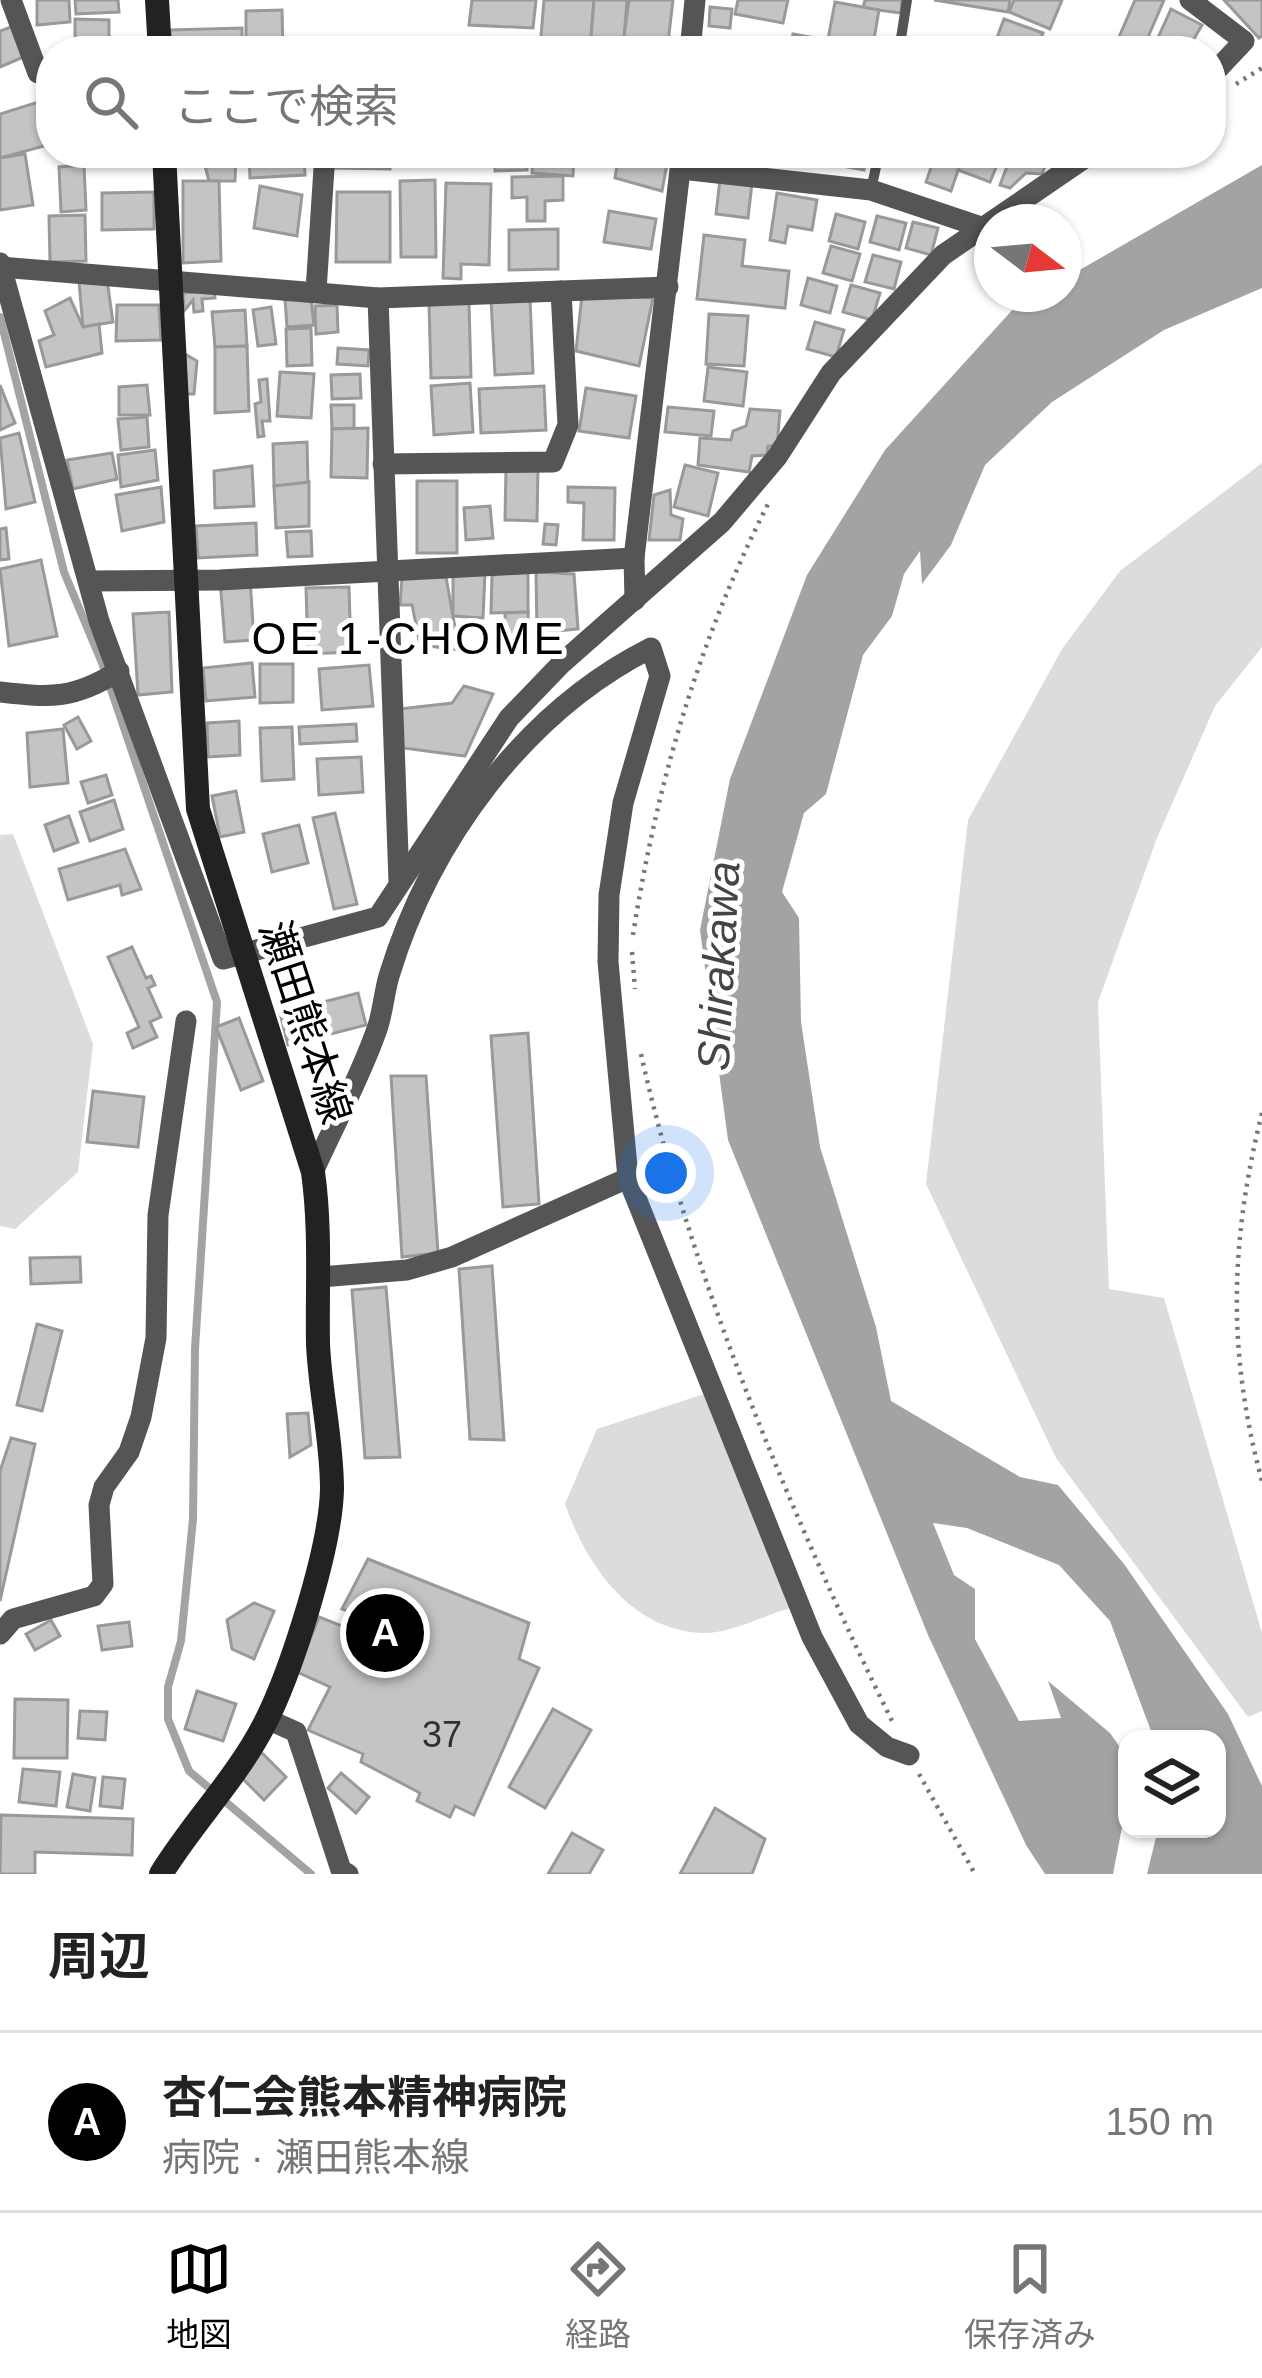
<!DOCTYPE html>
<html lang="ja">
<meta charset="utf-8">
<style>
body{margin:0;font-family:Arial,"Noto Sans JP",sans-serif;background:#f6f6f6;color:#222}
.controls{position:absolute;right:36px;bottom:36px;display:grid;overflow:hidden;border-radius:24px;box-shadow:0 3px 9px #0004}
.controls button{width:108px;height:108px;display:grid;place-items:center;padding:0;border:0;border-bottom:3px solid #e0e0e0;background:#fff;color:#222;font:60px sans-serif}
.compass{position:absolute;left:974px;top:204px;width:108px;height:108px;border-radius:50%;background:#fff;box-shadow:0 3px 9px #0004;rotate:106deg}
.you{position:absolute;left:666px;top:1173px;width:42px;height:42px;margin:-30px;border:9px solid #fff;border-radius:50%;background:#1a73e8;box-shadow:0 0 0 18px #1a73e833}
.badge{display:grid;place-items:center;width:78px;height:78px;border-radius:50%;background:#000;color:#fff;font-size:39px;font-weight:700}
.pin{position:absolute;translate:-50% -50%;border:6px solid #fff;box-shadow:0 3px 12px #0006}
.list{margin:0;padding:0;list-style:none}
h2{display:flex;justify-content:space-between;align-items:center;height:156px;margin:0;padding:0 48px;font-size:51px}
h2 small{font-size:39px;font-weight:400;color:#767676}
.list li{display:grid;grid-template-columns:78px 1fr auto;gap:36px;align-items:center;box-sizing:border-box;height:180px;padding:0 48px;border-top:3px solid #e0e0e0}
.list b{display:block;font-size:45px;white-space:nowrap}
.list p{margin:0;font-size:39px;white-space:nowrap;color:#767676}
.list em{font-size:39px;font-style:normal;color:#767676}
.icon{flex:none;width:66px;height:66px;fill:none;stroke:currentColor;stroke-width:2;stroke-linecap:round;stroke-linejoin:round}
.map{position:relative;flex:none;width:1262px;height:1874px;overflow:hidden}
.search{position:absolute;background:#fff;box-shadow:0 3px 9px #0004;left:36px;right:36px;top:36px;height:132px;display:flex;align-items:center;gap:30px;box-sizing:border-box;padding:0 42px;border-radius:48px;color:#767676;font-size:45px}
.sheet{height:336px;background:#fff}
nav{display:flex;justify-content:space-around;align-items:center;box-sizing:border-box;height:168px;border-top:3px solid #e0e0e0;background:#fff;font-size:33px;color:#767676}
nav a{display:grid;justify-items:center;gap:6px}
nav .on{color:#000}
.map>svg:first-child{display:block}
</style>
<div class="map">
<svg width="1262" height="1874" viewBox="0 0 1262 1874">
<rect width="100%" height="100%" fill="#fff"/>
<g fill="#dcdcdc">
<polygon points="1262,463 1262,647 1215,706 1157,838 1098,1002 1109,1289 1164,1298 1262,1633 1262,1711 1248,1717 1056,1458 926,1184 968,820 1062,649 1120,571"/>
<polygon points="13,834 93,1044 78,1172 15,1229 0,1226 0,835"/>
<path d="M 710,1392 L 794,1607 C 767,1614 729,1634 702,1633 C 630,1630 586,1564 565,1504 L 597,1429 Z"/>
</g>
<polygon fill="#a3a3a3" points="1262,165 1262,288 1164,330 1052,402 985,465 951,545 922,584 920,551 904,574 892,616 863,655 826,794 804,813 782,892 799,918 801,1022 820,1147 876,1327 891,1401 1020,1477 1058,1485 1124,1564 1228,1714 1262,1786 1262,1874 1147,1874 1158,1829 1217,1829 1217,1739 1154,1739 1110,1621 1059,1565 967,1528 933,1523 954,1575 975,1589 975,1639 1019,1721 1061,1718 1048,1681 1110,1733 1127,1757 1124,1817 1113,1874 1045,1874 1026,1845 928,1635 728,1140 700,930 730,779 807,575 885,450 1015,307 1038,294 1064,294 1064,279"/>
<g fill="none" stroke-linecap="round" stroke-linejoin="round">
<polyline stroke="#a3a3a3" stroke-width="8" points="0,317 64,572 102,663 217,1002 195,1349 193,1519 181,1641 168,1687 168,1719 189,1771 311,1874"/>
</g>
<g fill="#c4c4c4" stroke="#999" stroke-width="3">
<polygon points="37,0 69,0 70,22 37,25"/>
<polygon points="75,0 118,0 119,12 76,14"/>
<polygon points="472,0 536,0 533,28 469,25"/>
<polygon points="544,0 594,0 590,50 540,48"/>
<polygon points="594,0 627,0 624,39 591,37"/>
<polygon points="629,0 673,0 667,51 622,51"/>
<polygon points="738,0 788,0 783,23 735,14"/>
<polygon points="865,0 902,0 901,13 863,8"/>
<polygon points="934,0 1010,0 1008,12"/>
<polygon points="1014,0 1062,0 1050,29 1009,12"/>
<polygon points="1135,0 1164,0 1142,51 1113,51"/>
<polygon points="1224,0 1262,0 1262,36 1259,38"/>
<polygon points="835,2 879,10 872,51 826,50"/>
<polygon points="710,7 732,9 730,28 709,26"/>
<polygon points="1171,9 1202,25 1187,51 1152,51"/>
<polygon points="282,10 283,51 246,51 246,11"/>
<polygon points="75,19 109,20 109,51 75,51"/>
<polygon points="1004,19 1043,33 1036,51 992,51"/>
<polygon points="16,25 28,55 0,67 0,31"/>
<polygon points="242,28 242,51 171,51 170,30"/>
<polygon points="793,34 826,40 824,51 790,51"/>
<polygon points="51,98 51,144 0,158 0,114"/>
<polygon points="189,153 236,153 235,181 209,181 205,166 189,166"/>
<polygon points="249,153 304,153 305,175 250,178"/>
<polygon points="333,153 390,153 390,169 332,168"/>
<polygon points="495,153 527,153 527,170 495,171"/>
<polygon points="533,153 574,153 573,176 532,173"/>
<polygon points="619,153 669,153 662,191 615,178"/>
<polygon points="771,153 867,153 864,170"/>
<polygon points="936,153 964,153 951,191 926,182"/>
<polygon points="965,153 1002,153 990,182 958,170"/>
<polygon points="1012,153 1048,158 1042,174 1026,173 1010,188 1000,185"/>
<polygon points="25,154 33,205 0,210 0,158"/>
<polygon points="84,165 86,210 61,212 59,167"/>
<polygon points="563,176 563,200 545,201 545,221 527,221 527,197 512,198 512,177"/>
<polygon points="720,179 752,183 748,218 716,214"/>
<polygon points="435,180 436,257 401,257 400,181"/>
<polygon points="183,181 219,181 221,261 183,263"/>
<polygon points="446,183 491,184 489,265 461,264 461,279 443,278"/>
<polygon points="260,186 302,195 297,236 254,228"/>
<polygon points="154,192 154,229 102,230 102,193"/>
<polygon points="337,192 390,192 390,262 336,262"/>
<polygon points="777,193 817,200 812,230 788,226 785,243 770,240"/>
<polygon points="609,211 656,219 651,249 604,242"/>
<polygon points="836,214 865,222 858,249 829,241"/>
<polygon points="85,215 86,261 50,262 49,216"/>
<polygon points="877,216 906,223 899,250 870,242"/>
<polygon points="913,222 938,228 931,255 906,248"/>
<polygon points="558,229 558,269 509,270 509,230"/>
<polygon points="704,235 745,240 742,266 789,271 785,308 697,299"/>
<polygon points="831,246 860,254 852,281 823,273"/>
<polygon points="873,255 901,262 894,289 865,282"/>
<polygon points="808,278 837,286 830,313 801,305"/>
<polygon points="107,280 113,322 83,327 79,282"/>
<polygon points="851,285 880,293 872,320 843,312"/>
<polygon points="214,291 215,298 202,299 203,311 194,312 193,300 184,311 183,293"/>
<polygon points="582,295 653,298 639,366 576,351"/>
<polygon points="70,298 83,327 99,324 102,353 46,367 39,341 54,335 45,311"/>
<polygon points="311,298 314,325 287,327 285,300"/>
<polygon points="530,298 533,373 495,375 491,300"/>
<polygon points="469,303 471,377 431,378 429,304"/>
<polygon points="117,305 159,305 161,340 116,341"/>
<polygon points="337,305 338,332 316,334 315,306"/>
<polygon points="271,307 276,344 258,346 253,310"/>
<polygon points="245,310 247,346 215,347 212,312"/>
<polygon points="709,314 748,316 744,366 706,364"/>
<polygon points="815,322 844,330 836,357 807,349"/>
<polygon points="311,328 312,365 287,366 286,329"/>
<polygon points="247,346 249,411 215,413 215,347"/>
<polygon points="338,348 369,350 368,366 337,364"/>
<polygon points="185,354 197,361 194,394 186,394"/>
<polygon points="708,367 747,372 743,406 704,401"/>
<polygon points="280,372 314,374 311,418 277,416"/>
<polygon points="360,374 361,398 332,399 331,375"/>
<polygon points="267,379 270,421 262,421 264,436 258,437 255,404 261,402 259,380"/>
<polygon points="470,383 473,432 434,435 431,386"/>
<polygon points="0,385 15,423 0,430"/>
<polygon points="147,385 150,415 119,415 119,387"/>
<polygon points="544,386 546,430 481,433 479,389"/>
<polygon points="586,388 636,396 629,438 579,431"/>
<polygon points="331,405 354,405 354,428 332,429"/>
<polygon points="668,407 714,411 711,436 665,432"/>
<polygon points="750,409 780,411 777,446 768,446 767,455 752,456 749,472 698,465 700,438 731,440 733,431 746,426"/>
<polygon points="147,417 149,447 121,450 118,419"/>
<polygon points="368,428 367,478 331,477 332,429"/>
<polygon points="19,433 35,502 6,509 0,438"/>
<polygon points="307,442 308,484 274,486 273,444"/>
<polygon points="155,450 158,480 121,487 118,455"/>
<polygon points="112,453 117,479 73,489 67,460"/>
<polygon points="685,465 718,473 708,516 674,507"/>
<polygon points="252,466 254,506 215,508 214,471"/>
<polygon points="506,467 538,468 537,521 505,520"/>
<rect x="417" y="481" width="40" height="72"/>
<polygon points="309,482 309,526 276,528 274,486"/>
<polygon points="161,487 164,522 122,531 116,495"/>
<polygon points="568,487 615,488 614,540 583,540 584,503 568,502"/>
<polygon points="670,490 671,515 683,519 680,540 649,540 654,495"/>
<polygon points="490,506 493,538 466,540 464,508"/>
<polygon points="256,523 257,555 198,558 196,526"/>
<polygon points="545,524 558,525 556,545 543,544"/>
<polygon points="6,528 9,559 0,560 0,529"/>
<polygon points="311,531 312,556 288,557 286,532"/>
<polygon points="41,560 57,636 9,646 0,569"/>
<polygon points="528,572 528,612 491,613 492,575"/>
<polygon points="536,572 574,574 578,629 537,633"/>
<polygon points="485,573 483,618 453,616 453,576"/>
<polygon points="446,577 459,650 420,645 412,605 400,605 402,578"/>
<polygon points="250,578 254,640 225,642 220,580"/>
<polygon points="349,587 351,652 308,654 306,588"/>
<polygon points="169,612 172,692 138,695 133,614"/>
<polygon points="528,612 529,649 506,650 505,613"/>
<polygon points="252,663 255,697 206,701 203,668"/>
<polygon points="260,664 293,664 293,702 260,703"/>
<polygon points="369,665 373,706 322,710 319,669"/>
<polygon points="464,686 493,694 465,756 403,748 399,709 452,703"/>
<polygon points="78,717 91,741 77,749 64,725"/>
<polygon points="239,721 240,755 208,757 207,723"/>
<polygon points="356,724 357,741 300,744 299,727"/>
<polygon points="292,727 294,779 262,781 260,728"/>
<polygon points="63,729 68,783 30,787 27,733"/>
<polygon points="361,757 363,792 319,795 317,759"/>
<polygon points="106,775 112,795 88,803 81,782"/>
<polygon points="236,791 244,832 220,837 212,796"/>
<polygon points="114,800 123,829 90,841 80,812"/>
<polygon points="335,813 357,904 334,909 313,818"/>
<polygon points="69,816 78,842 54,851 45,825"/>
<polygon points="299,825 308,863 272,872 263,834"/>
<polygon points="125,849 141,889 122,895 120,885 68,900 59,869"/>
<polygon points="132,947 146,978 151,976 155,985 148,988 161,1017 150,1022 157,1037 133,1048 127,1033 139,1027 108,957"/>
<polygon points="358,993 366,1025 288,1045 280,1013"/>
<polygon points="239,1018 263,1081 241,1090 216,1027"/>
<polygon points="528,1033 539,1204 503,1207 491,1036"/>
<polygon points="391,1076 426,1076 438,1253 402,1257"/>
<polygon points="93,1091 144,1097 138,1147 87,1142"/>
<polygon points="80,1257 81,1282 31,1284 30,1258"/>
<polygon points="492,1266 504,1440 470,1439 459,1269"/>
<polygon points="386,1287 400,1457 365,1458 352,1290"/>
<polygon points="37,1324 62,1331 42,1411 17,1405"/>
<polygon points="308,1413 311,1445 290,1457 287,1414"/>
<polygon points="11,1438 35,1444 0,1601 0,1471"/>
<polygon points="368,1559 529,1623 519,1659 539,1668 474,1815 455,1806 450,1817 417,1801 420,1793 361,1762 363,1754 308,1730 330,1687 297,1672 319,1617 357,1632 364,1618 342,1609"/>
<polygon points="254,1603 274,1611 254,1659 232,1649 227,1620"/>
<polygon points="51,1620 60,1636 35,1650 26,1634"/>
<polygon points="129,1622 132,1646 102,1650 98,1626"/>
<polygon points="197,1691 236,1704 223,1741 185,1729"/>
<polygon points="15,1699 68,1700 67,1758 14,1758"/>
<polygon points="553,1709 591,1730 545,1808 509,1787"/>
<polygon points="80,1711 107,1712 105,1740 78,1738"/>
<polygon points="259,1750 286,1777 264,1800 243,1779"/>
<polygon points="23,1769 60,1772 56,1806 19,1802"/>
<polygon points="341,1773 369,1797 356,1813 328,1788"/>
<polygon points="73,1774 95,1778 90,1811 67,1807"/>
<polygon points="103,1777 125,1779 122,1808 100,1806"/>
<polygon points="715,1808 765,1839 752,1874 680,1874"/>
<polygon points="1,1815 133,1819 132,1855 35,1852 35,1874 0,1874"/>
<polygon points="572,1833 603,1850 589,1874 548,1874"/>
</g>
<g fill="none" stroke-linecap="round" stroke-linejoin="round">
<g stroke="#777" stroke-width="4.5" stroke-dasharray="3 6" stroke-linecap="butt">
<polyline points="1236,84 1262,68"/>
<polyline points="1110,163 1126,153"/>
<path d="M 633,935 C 657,783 699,639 769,502"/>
<polyline points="632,952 635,989"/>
<path d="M 641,1054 C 690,1274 792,1518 892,1721"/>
<path d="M 1262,1113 C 1230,1241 1227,1353 1262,1481"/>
<polyline points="919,1774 975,1874"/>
</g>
<g stroke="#555" stroke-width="10">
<polyline points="899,51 907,0"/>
<polyline points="871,190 879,153"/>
</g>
<g stroke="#555" stroke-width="21">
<polyline points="11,0 38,73 51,72"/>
<polyline points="1190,0 1244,41 1211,76"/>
<polyline points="690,51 695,0"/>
<polyline points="681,169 871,190 978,226"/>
<polyline points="0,263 99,621 223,959 378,917 509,718 562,663 722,522 777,457 831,373 943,255 1092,153"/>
<polyline points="0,267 378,298 668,287"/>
<polyline points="316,291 325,153"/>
<polyline points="378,298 399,882"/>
<polyline points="383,464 553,462 568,425 561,291"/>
<polyline points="91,581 220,580 634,558"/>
<polyline points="635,600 634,558 682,153"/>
<path d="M 0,692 C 52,698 74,699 119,671"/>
<path d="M 313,1172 C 334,1125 360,1078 377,1029 C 383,1012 384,993 389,976 C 430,841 524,712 651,648 L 660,676 L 623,803 L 609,895 L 608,962 L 628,1178 L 812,1637 L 859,1724 L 887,1747 L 909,1755"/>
<polyline points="320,1277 407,1270 452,1257 628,1178"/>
<polyline points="0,1634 13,1619 94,1596 103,1584 99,1505 104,1487 129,1452 141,1417 156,1338 158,1215 186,1021"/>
<polyline points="267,1719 296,1732 341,1870 348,1874"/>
</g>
<g stroke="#222" stroke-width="24">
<polyline points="157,0 160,51"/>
<path d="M 161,1874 C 193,1822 236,1779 264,1725 C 291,1673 331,1547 332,1489 C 332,1440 320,1392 318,1344 C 317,1285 321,1230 313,1172 L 198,809 L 164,153"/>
</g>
</g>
<g text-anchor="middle" stroke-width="10" stroke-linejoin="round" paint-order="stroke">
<g font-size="36" fill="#313131">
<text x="442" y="1747">37</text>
</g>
<g font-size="42" fill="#000" stroke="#fff">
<text transform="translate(306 1022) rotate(72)" y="15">瀬田熊本線</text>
</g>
<g font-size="45" letter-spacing="3" fill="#000" stroke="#fff">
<text x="409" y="654">OE 1-CHOME</text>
</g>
<g font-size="45" font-style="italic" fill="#444" stroke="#fff">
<text transform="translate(718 966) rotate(-87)" y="16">Shirakawa</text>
</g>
</g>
</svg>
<div class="controls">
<button><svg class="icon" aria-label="layers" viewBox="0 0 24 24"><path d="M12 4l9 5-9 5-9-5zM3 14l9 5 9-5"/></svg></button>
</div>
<svg class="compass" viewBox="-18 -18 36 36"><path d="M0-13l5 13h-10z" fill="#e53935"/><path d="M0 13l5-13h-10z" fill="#767676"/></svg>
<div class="you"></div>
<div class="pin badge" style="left:385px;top:1633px">A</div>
<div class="search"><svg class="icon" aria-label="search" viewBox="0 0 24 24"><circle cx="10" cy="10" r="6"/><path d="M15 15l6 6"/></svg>ここで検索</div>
</div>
<section class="sheet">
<h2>周辺<small></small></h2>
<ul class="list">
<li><span class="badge">A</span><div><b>杏仁会熊本精神病院</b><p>病院 · 瀬田熊本線</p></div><em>150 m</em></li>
</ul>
</section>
<nav>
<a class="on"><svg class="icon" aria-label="map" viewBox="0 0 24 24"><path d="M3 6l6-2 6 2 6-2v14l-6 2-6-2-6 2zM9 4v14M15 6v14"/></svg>地図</a>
<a><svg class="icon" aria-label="directions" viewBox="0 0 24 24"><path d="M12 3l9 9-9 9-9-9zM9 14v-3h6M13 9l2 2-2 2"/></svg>経路</a>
<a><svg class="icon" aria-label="saved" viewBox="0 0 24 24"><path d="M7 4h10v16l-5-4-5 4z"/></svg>保存済み</a>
</nav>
